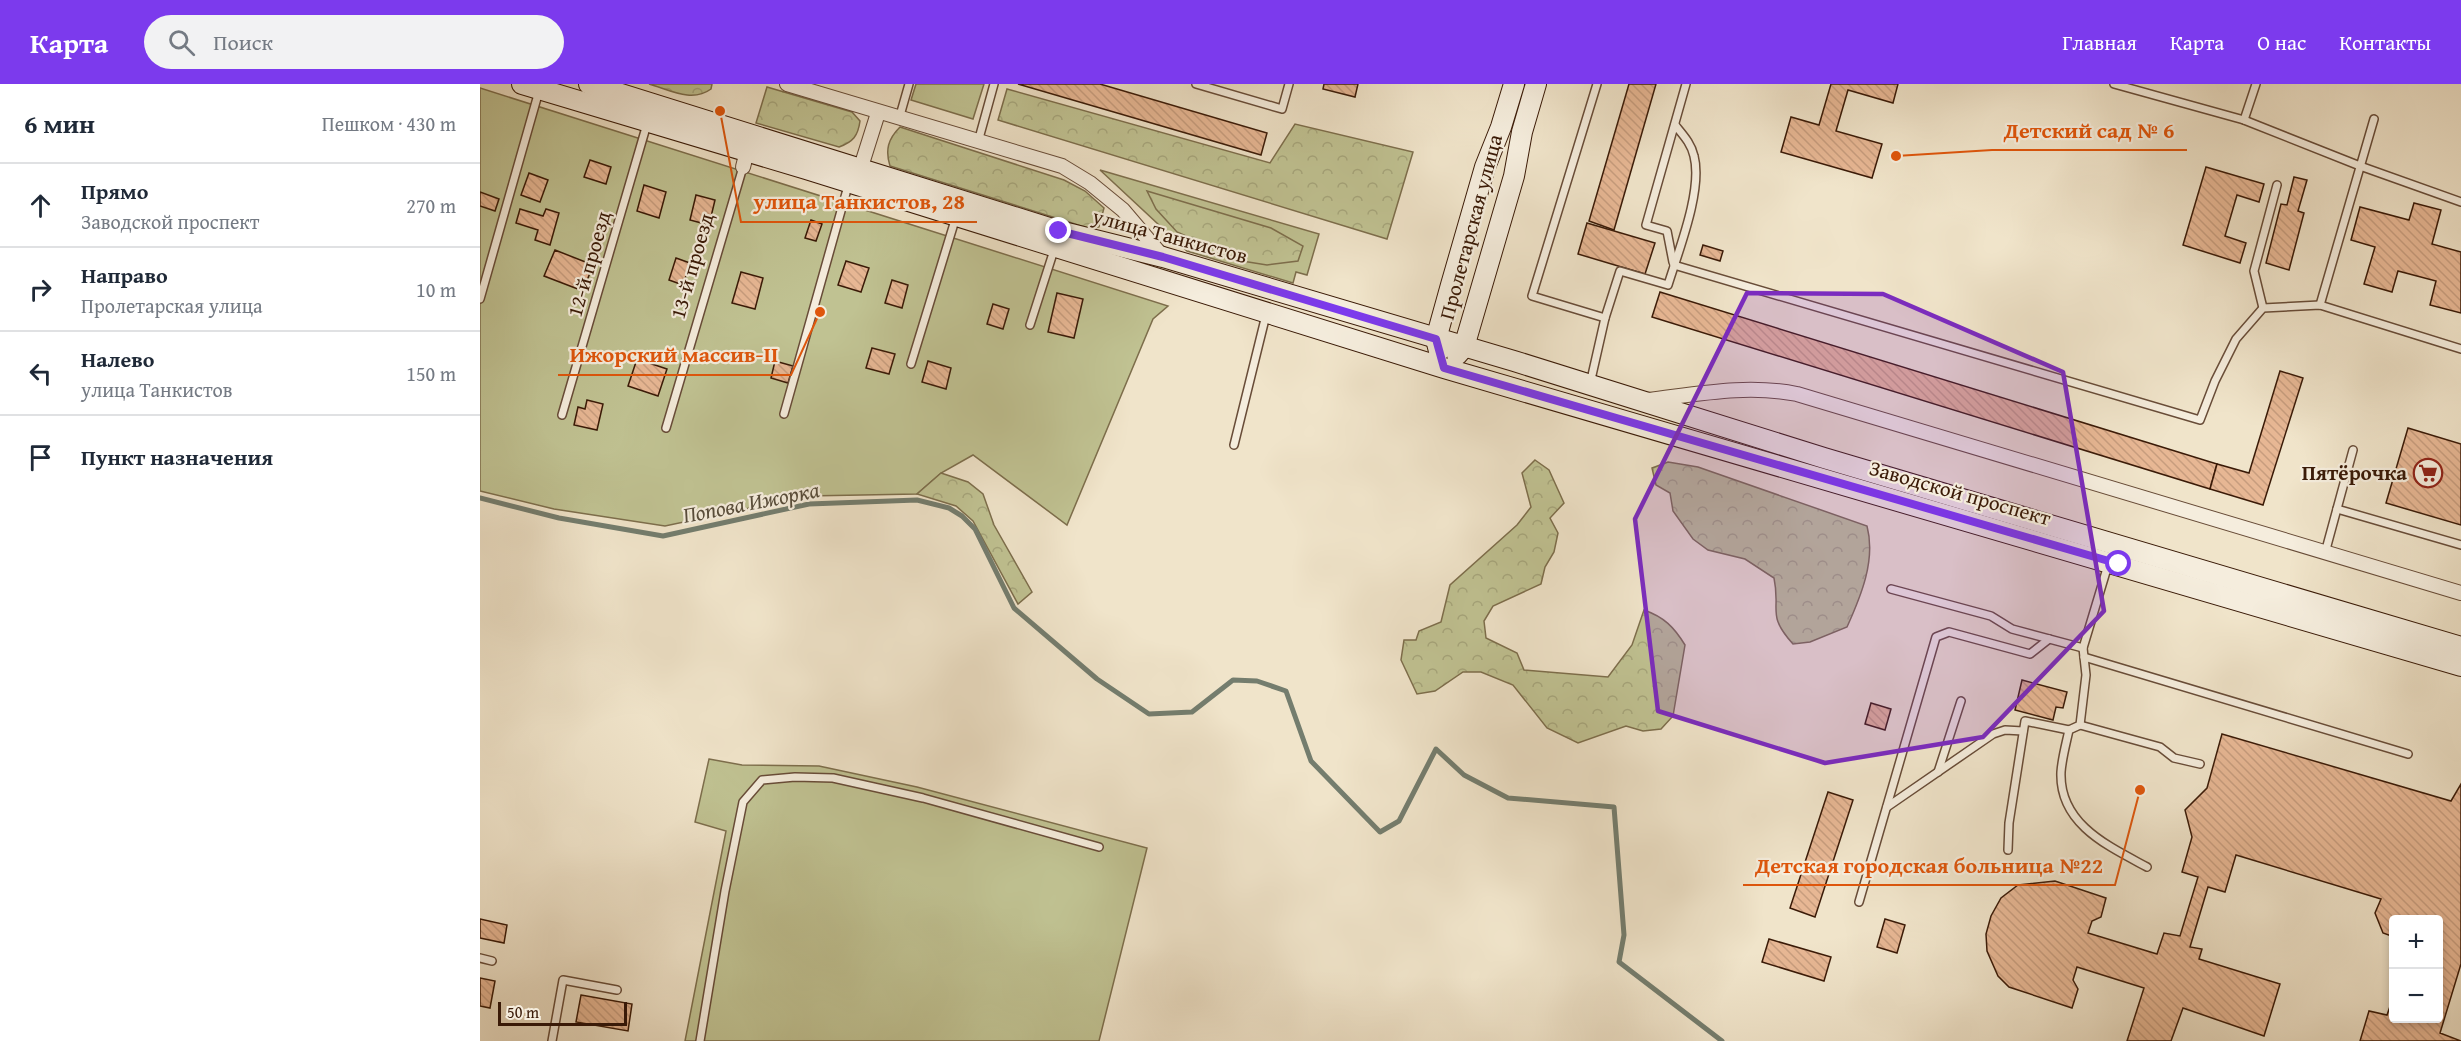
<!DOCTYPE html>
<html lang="ru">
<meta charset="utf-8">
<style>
body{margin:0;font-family:"Gentium Book Plus",serif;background:#f2f2f3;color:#1f2937}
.controls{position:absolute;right:18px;bottom:18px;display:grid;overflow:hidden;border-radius:6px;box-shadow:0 3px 9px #0003}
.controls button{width:54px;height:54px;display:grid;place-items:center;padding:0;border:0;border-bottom:2px solid #e0e1e3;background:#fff;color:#1f2937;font:30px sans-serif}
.scale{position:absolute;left:18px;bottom:15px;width:129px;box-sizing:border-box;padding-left:6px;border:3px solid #3a1a07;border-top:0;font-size:16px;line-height:21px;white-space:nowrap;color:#3a1a07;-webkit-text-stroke:4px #f5eddd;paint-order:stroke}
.stop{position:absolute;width:18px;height:18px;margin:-14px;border:4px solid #7c3aed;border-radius:50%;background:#fff}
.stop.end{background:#7c3aed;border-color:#fff;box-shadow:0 2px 6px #0008}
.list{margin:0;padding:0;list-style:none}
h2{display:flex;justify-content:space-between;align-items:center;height:78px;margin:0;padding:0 24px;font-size:26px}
h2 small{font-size:20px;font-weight:400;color:#747a83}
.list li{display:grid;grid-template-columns:39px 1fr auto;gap:18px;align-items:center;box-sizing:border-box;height:84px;padding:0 24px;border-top:2px solid #e0e1e3}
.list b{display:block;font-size:22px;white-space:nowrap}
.list p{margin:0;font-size:20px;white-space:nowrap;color:#747a83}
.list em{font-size:20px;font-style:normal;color:#747a83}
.icon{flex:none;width:33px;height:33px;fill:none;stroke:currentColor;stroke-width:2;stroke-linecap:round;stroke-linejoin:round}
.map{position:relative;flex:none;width:1981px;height:957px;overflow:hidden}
header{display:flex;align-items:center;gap:36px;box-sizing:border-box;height:84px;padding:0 30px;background:#7c3aed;color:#fff}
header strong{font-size:28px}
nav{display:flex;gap:33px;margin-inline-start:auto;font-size:21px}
.search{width:420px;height:54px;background:#f2f2f3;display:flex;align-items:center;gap:15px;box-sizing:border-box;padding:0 21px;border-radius:33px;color:#747a83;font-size:22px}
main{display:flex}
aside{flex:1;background:#fff}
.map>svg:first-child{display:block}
</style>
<header>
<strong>Карта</strong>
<div class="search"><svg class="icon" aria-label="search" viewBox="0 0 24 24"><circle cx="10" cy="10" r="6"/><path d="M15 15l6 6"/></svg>Поиск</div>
<nav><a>Главная</a><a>Карта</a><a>О нас</a><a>Контакты</a></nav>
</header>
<main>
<aside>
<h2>6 мин<small>Пешком · 430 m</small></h2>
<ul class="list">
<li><svg class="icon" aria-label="ahead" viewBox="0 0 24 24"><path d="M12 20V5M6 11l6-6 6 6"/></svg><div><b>Прямо</b><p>Заводской проспект</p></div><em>270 m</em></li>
<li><svg class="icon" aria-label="right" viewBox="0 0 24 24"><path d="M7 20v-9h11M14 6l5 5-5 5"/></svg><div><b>Направо</b><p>Пролетарская улица</p></div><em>10 m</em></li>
<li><svg class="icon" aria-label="left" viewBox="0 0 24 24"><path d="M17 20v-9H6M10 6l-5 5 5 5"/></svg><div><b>Налево</b><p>улица Танкистов</p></div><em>150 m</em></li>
<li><svg class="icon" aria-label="arrive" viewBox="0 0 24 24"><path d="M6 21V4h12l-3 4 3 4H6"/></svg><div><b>Пункт назначения</b></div></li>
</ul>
</aside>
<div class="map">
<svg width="1981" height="957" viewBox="0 0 1981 957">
<defs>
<pattern id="forest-crowns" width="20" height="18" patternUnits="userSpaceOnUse" patternTransform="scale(1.5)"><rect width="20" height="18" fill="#c0c292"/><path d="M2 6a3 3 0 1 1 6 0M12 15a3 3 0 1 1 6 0" fill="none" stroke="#a6a67c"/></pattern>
<pattern id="building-back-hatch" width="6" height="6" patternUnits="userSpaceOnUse" patternTransform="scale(1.5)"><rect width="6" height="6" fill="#e7b794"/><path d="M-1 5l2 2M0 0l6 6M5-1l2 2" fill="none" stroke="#c79d7e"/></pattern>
</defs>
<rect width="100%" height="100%" fill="#f0e4ca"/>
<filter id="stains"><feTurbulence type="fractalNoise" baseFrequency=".00333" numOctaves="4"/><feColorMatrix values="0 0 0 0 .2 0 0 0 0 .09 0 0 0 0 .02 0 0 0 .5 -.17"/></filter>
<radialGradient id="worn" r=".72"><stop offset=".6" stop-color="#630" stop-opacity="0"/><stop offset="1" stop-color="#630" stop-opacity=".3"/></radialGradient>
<g fill="#c0c292" stroke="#7d6e4c" stroke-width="1.5">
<polygon points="436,0 504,0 493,35 431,16"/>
<polygon points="0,4 688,222 673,235 587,441 493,371 461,389 437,410 326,412 185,442 74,425 0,407"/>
<polygon points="620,86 839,150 827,191 816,188 813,199 707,167"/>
<polygon points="229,675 262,681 339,682 437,703 667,764 619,957 205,957 246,747 215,738"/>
</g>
<g fill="url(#forest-crowns)" stroke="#7d6e4c" stroke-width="1.5">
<path d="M 169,0 L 232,0 L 231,5 C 212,19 190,6 169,0 Z"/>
<path d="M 287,3 L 372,28 L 380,37 C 378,52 373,58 359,63 L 276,39 Z"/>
<polygon points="527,5 790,79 815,40 933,68 907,155 518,36"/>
<path d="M 420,43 L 584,96 L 605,107 L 624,124 L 619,143 L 611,145 L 410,82 C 405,66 408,55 420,43 Z"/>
<polygon points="667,107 791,144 823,162 818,177 787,181 762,177 697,148 676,125"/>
<path d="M 1055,376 L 1069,386 L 1084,419 L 1070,434 L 1078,449 L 1074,468 L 1065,483 L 1061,500 L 1013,522 L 1004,537 L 1006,554 L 1037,569 L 1044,586 L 1128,593 L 1152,561 L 1164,526 C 1184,533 1194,543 1205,561 L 1193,632 L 1181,645 L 1163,647 L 1146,642 L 1098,659 L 1067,644 L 1033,601 L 1001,588 L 983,588 L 955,607 L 937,610 L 921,576 L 924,556 L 936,556 L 939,547 L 961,538 L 970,501 L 1037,441 L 1051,423 L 1042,389 Z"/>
<path d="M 1188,378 L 1218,383 L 1387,442 C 1396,476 1381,512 1367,543 L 1330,558 L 1313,560 C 1286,530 1301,527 1294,494 L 1265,475 L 1228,466 L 1213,455 L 1193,427 L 1190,409 L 1176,401 L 1172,384 Z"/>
<polygon points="461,389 488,398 503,410 514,441 552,508 538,520 493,437 476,422 437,410"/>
</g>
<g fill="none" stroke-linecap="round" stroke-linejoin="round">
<polyline stroke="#747d6e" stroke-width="5" points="0,414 79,434 183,452 329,420 437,416 469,424 482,432 495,445 534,524 617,595 669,630 712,628 753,596 777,597 806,607 831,677 900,748 919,737 956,665 984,691 1028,714 1134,723 1144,851 1139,878 1242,957"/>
</g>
<g fill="url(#building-back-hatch)" stroke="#3a1a07" stroke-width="1.5">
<polygon points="538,0 620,0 787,49 781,71"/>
<polygon points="844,0 878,0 875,13 843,5"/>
<polygon points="1149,0 1176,0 1134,146 1109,137"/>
<polygon points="1351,0 1418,0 1413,19 1368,6 1356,47 1402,60 1392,94 1301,68 1311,33 1339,41"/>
<polygon points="110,76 131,83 126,100 104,93"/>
<polygon points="1726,83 1784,100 1779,118 1757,111 1745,152 1766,159 1760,179 1703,161"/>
<polygon points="49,89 68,96 60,118 41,111"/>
<polygon points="1814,93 1827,96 1818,127 1824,129 1809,186 1786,179 1801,120 1807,121"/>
<polygon points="164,101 186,108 179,134 157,127"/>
<polygon points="0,108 19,115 15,127 0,122"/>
<polygon points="216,111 235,116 229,141 210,136"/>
<polygon points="1934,119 1961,126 1952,160 1981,168 1981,229 1950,221 1956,197 1918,187 1912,208 1884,200 1895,163 1871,156 1880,123 1929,136"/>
<polygon points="40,125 63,132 66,125 79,129 70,161 55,156 58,146 36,139"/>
<polygon points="331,136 342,140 336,157 325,154"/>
<polygon points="1107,139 1175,159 1165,190 1098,170"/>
<polygon points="1223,161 1243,167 1240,177 1220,171"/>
<polygon points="75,166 113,181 103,207 64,192"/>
<polygon points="196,174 210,179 203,201 189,196"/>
<polygon points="366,177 389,184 381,208 358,201"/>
<polygon points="261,188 283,194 275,225 252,219"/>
<polygon points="412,196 428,201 422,224 405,219"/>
<polygon points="1180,208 1737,380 1730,405 1172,233"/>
<polygon points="577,209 603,215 594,254 568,248"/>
<polygon points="513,220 529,225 523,245 507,240"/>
<polygon points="392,264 415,270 409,290 386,284"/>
<polygon points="157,275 187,285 178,312 148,302"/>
<polygon points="295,277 313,282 308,299 291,294"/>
<polygon points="448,277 471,284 466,305 442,298"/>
<polygon points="1800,287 1823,294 1783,421 1730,405 1737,380 1769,389"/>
<polygon points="107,316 123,320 117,346 94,341 98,323 105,325"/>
<polygon points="1928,344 1981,360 1981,441 1906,419"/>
<polygon points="1542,596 1587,608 1583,624 1576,623 1573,636 1535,626"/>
<polygon points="1391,619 1411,625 1405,646 1385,640"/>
<polygon points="1742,650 1971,717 1981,700 1981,880 1960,949 1981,957 1880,957 1889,927 1907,931 1914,911 1914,934 1958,934 1958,836 1914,836 1914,853 1903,849 1895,829 1901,815 1756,771 1745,808 1728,803 1710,863 1722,865 1719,875 1800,900 1784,952 1703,924 1691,957 1647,957 1664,904 1597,883 1593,896 1598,905 1592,924 1529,903 1518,892 1507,867 1506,850 1511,832 1521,814 1538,801 1575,797 1626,814 1621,833 1612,837 1608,849 1677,870 1684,849 1700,852 1718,793 1702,788 1712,753 1705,726 1727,704"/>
<polygon points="1348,708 1373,716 1335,833 1310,824"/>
<polygon points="0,835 27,841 24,859 0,854"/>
<polygon points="1405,835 1425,841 1417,869 1397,863"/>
<polygon points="1289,855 1351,873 1344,897 1282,878"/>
<polygon points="0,894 15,897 10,924 0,922"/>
<polygon points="101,911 152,920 148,947 96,938"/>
</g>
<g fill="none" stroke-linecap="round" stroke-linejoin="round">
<g stroke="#684c38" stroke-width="10">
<g id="lane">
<polyline points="716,0 802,25 809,0"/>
<polyline points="1634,0 1764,36 1880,82 1981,118"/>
<polyline points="419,35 429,0"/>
<polyline points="1764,36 1776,0"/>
<polyline points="498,58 514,0"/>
<polyline points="1193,178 1187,147 1166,141 1206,0"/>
<polyline points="1194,181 1720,336 1735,297 1756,255 1783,224 1840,221 1981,265"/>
<polyline points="0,215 59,7"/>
<polyline points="1840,221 1894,35"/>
<polyline points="1783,224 1774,187 1797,101"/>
<path d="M 1125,234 L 1140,187 L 1188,201 C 1198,168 1223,106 1214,72 C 1211,59 1203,51 1195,41"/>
<polyline points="550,241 575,163"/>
<polyline points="431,280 476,133"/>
<polyline points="1110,300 1125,234 1052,212 1117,0"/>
<polyline points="304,330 368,102"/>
<polyline points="82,331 167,40"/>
<polyline points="186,344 263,83"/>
<polyline points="754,361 786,231"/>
<polyline points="1857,425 1981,461"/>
<polyline points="1845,469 1873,366"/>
<path d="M 1628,481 L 1603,564 L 1606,591 L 1600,641 L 1589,646 C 1586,660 1582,674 1581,688 C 1579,740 1628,762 1667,783"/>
<polyline points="1411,505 1511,532 1532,545 1603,564"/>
<polyline points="1604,573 1928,670"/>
<polyline points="1600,641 1680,663 1694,674 1720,680"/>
<polyline points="1458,688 1481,617"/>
<polyline points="1407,723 1513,650 1525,646 1543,647"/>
<polyline points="1528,766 1529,739 1545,637 1589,646"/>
<polyline points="1379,818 1456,553 1469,548 1550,570 1569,555"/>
<polyline points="0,874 12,877"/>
<polyline points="72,957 83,896 137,906"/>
<polyline points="220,957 245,807 263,718 282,696 315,693 353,694 443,714 619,763"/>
</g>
</g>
<g stroke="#684c38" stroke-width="16">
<g id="street">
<polyline points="307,0 582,82 610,99 643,126 683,173"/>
<polyline points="263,83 267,67"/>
<polyline points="380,86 398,29"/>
<path d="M 1168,316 C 1218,310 1267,300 1317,310 L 1981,509"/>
</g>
</g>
<g stroke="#3a1a07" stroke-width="22">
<g id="secondary">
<polyline points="42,0 326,85 964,284 1981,582"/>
<polyline points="109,0 579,147 683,173 1034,277 1344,374 1981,563"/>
<polyline points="959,267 956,255 971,201 1005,83 1021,43 1034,0"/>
<polyline points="977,271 984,263 1034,92 1042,48 1056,0"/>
</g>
</g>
<use href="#lane" stroke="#f5eddd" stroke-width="7"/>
<use href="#street" stroke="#f5eddd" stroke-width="14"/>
<use href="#secondary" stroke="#f5eddd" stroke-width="20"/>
</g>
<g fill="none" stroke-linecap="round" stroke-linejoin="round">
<polyline stroke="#7c3aed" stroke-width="8" points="579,147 683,173 956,255 964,284 1639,480"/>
</g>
<path fill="#7b2cbf" fill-opacity="0.2" stroke="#7b2cbf" stroke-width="4.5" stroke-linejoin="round" d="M 1267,209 L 1403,210 L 1583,288 L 1624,527 L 1503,653 L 1345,679 L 1178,627 L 1155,435 Z"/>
<defs>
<g id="supermarket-ring" transform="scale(1.5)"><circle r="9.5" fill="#f5eddd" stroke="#8f2418" stroke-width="1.5"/><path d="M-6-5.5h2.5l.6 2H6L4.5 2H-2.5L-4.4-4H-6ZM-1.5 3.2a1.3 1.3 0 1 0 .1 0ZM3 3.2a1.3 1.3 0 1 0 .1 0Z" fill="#8f2418"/></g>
</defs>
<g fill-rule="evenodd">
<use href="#supermarket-ring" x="1948" y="389"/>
</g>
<g text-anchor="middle" stroke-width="4.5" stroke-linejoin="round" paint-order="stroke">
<g font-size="21" fill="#3a1a07" stroke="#f5eddd">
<text transform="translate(991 143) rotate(-75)" y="7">Пролетарская улица</text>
<text transform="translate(690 152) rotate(15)" y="7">улица Танкистов</text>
<text transform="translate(109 180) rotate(-74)" y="7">12-й проезд</text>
<text transform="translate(212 182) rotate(-74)" y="7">13-й проезд</text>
<text transform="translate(1480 409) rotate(16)" y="7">Заводской проспект</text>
</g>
<g font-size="21" font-weight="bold" fill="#3a1a07" stroke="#f5eddd" text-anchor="end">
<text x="1927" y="396">Пятёрочка</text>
</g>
<g font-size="22" font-style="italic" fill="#574c3a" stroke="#f5eddd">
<text transform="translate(271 418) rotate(-11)" y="8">Попова Ижорка</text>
</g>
</g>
<path fill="none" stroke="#df560c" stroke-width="2" d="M1416 72L1512 66H1707M240 27L261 138H497M340 228L311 291H78M1660 706L1635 801H1263"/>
<g fill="#df560c" stroke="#f5eddd" stroke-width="2">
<circle cx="1416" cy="72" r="6"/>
<circle cx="240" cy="27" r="6"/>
<circle cx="340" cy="228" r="6"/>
<circle cx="1660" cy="706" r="6"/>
</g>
<g font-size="22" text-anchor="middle" font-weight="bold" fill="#df560c" stroke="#f5eddd" stroke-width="4.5" stroke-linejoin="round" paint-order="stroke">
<text x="1609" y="54">Детский сад № 6</text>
<text x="379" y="125">улица Танкистов, 28</text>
<text x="194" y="278">Ижорский массив-II</text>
<text x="1449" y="789">Детская городская больница №22</text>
</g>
<rect width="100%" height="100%" filter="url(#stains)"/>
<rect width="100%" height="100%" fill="url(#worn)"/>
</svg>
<div class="controls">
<button>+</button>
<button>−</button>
</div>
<div class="scale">50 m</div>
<div class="stop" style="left:1639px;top:480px"></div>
<div class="stop end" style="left:579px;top:147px"></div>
</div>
</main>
